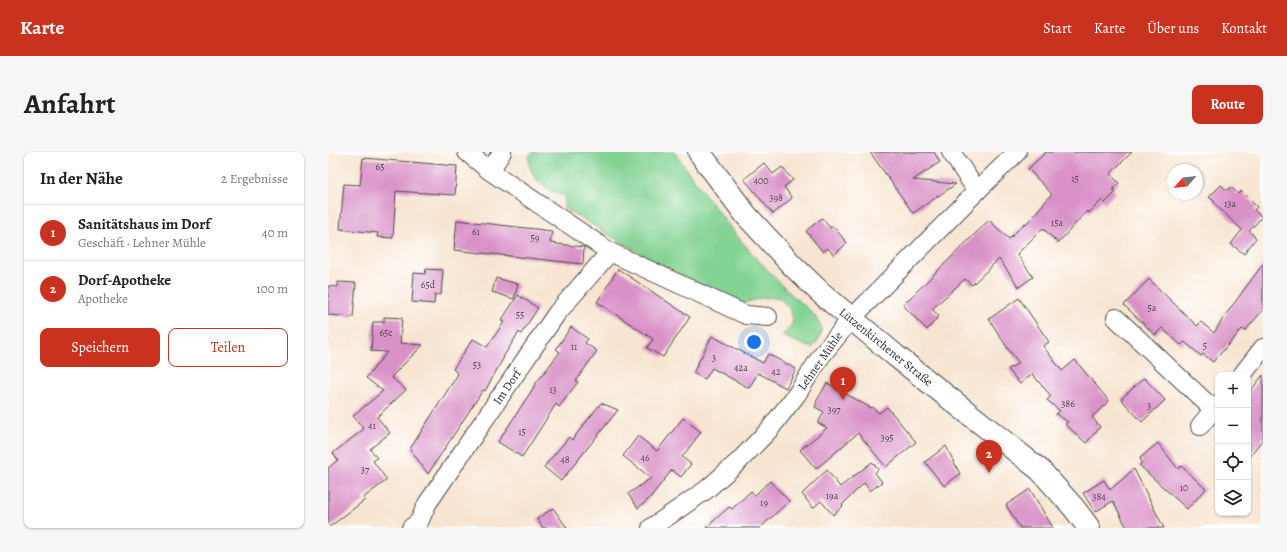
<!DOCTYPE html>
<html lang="de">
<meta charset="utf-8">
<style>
body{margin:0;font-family:Alegreya,serif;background:#f6f6f6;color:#222}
.controls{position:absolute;right:12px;bottom:12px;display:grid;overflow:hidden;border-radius:8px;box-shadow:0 1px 3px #0004}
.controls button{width:36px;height:36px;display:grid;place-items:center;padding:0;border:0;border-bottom:1px solid #e0e0e0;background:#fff;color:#222;font:20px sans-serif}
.compass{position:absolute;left:839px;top:12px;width:36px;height:36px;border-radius:50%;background:#fff;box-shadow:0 1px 3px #0004;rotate:243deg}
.you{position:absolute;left:426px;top:190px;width:14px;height:14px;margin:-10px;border:3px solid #fff;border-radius:50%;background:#1a73e8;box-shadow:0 0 0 6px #1a73e833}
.badge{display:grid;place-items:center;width:26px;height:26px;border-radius:50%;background:#c8321e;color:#fff;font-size:13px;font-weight:700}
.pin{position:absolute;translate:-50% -33px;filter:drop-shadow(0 1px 2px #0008)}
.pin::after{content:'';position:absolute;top:21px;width:14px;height:12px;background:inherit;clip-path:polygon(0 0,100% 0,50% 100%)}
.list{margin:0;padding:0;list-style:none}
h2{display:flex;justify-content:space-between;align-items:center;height:52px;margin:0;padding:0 16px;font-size:17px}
h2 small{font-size:13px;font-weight:400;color:#767676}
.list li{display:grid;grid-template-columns:26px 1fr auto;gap:12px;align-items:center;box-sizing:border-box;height:56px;padding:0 16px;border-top:1px solid #e0e0e0}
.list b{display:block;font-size:15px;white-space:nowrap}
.list p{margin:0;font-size:13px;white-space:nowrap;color:#767676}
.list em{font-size:13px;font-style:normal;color:#767676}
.actions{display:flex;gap:8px;padding:12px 16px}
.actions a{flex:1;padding:9px 0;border:1px solid #c8321e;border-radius:8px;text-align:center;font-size:14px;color:#c8321e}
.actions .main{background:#c8321e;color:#fff}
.icon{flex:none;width:22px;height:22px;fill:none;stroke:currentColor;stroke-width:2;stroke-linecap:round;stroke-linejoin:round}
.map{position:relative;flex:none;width:935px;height:376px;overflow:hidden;border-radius:8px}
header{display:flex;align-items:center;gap:24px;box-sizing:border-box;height:56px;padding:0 20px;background:#c8321e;color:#fff}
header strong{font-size:19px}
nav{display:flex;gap:22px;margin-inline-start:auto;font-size:14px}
.intro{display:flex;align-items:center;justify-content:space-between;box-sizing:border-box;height:96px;padding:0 24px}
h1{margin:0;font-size:28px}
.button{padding:10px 18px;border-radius:8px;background:#c8321e;color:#fff;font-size:14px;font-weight:700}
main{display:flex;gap:24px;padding:0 24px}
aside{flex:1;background:#fff;border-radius:8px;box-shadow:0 1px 3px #0004}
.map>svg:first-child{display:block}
</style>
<header>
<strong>Karte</strong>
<nav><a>Start</a><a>Karte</a><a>Über uns</a><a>Kontakt</a></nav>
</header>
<div class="intro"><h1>Anfahrt</h1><a class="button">Route</a></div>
<main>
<aside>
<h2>In der Nähe<small>2 Ergebnisse</small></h2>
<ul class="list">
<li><span class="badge">1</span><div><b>Sanitätshaus im Dorf</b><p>Geschäft · Lehner Mühle</p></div><em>40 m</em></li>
<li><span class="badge">2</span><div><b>Dorf-Apotheke</b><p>Apotheke</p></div><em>100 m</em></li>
</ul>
<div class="actions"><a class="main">Speichern</a><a>Teilen</a></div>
</aside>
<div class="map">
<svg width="935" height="376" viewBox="0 0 935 376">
<rect width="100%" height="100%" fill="#fff"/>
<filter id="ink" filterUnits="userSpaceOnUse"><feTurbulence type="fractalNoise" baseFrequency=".025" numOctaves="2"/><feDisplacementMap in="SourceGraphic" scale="8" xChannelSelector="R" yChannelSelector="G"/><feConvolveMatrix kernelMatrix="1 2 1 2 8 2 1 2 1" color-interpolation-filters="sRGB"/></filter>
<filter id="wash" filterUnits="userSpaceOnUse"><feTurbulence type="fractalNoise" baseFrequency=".012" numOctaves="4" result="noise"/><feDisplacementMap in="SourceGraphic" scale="16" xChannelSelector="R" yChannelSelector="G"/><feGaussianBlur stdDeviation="0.9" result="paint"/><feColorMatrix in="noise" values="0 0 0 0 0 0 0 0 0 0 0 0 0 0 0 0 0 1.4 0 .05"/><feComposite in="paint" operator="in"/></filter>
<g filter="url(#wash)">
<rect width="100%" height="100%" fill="#f7e5d1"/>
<path fill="#83d393" stroke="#577f5f" d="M 205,0 L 346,0 C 373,37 399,74 430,108 C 442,121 454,133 466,145 C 475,153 487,161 492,172 C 496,181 490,189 484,196 L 454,184 C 456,181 461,177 463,174 C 469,163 458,151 449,145 L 433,146 L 416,151 L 407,150 L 327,110 L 236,56 L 237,44 C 217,39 200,26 201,4 Z"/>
<g id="blocks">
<g fill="#d992c8">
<polygon points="542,0 606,0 612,10 585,28 628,32 585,61"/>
<polygon points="718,0 804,0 782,22 791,31 785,37 788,40 777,51 774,48 761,61 759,59 730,91 715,76 689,102 705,125 691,135 671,107 644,133 637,127 604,157 611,164 599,178 575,153 661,68 681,87 697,71 698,72 724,42 700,17"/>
<polygon points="35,6 129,14 127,43 68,39 65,86 49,85 50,81 12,77 16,32 32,33"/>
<polygon points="436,11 445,22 454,15 465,28 456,35 464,46 445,62 416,27"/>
<polygon points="893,33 899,38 903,35 910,42 913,39 929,55 926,58 934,65 921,79 928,86 916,102 903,92 914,78 886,51 887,50 881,45"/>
<polygon points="494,66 502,76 505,74 519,91 506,103 500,96 495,100 478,79"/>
<polygon points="129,68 224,79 222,91 256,95 255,112 126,98"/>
<polygon points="935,112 935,158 917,179 914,177 885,210 875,202 873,204 857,190 853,193 834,176 827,183 796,153 821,127 869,174 873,170 886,181 896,165"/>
<polygon points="98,117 115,118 113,143 107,142 106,152 84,150 86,121 97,122"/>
<polygon points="290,117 362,165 335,205 319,196 325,187 269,150"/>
<polygon points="168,126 190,132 186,147 164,140"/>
<polygon points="10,130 28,131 25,165 0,163 0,134 10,135"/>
<polygon points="190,143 210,156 193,182 191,180 175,205 176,205 157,239 155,238 100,322 82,297 130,222 125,217 145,187 159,195 176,170 173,169"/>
<polygon points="691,146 721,190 715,194 734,219 747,208 781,249 764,265 772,275 758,291 737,272 740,270 728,262 732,259 719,248 723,244 704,222 692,232 680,217 691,211 680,197 661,167"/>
<polygon points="56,165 74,166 72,191 95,193 63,225 78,238 49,265 62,281 42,297 49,306 45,309 59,328 35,346 37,348 0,376 0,316 10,308 5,301 36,277 25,264 55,239 38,226 59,200 43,199 45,170 56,170"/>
<polygon points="243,175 260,187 257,191 269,199 248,229 250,230 231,255 228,252 194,305 170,290 206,235 205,235 232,200 228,197"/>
<polygon points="384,184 435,211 440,202 468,217 458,236 430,221 421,236 384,216 377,227 365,221"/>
<polygon points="935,223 935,287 920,306 920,242"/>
<polygon points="816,226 837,248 814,270 793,247"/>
<polygon points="499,231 543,256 544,255 551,261 559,255 588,290 558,315 530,281 488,317 472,298 499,276 490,271 496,260 487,255 489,251 488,250"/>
<polygon points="273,251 290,258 233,329 216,315 241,285 244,288"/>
<polygon points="355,266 373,280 354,305 363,312 353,325 344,318 320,348 310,356 300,342 323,326 295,304 310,284 329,299"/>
<polygon points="830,291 850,317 853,314 878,337 859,357 811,313 814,311 812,306"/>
<polygon points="618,294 632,322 616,334 597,310"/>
<polygon points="544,310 550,317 547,321 554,330 542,339 536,331 514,353 515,354 505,363 493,349 485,356 474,342 499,318 512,335"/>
<polygon points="806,317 836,376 799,376 785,349 767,360 755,341 776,328 782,338"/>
<polygon points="442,329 461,349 432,376 378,376 401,355 404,357 423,339 427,343"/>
<polygon points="702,337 725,376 692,376 678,353"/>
<polygon points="225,356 239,376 215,376 209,367"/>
</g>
</g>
</g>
<g filter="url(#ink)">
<use href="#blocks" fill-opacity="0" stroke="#4a4744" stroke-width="1"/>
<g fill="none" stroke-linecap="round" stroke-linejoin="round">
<g stroke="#4a4744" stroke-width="20">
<g id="minor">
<polyline points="139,0 162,19 282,100 418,163 440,165"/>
<polyline points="623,0 649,39"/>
<polyline points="162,19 174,0"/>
<polyline points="788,166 886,258"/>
<polyline points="914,223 935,196"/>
<polyline points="872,274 890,252"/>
<polyline points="83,376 91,370 99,352 229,161 282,100"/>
<polyline points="323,376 378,338 410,310 441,278 469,242 493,204 523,167 649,39 689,0"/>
</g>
</g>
<g stroke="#4a4744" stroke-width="24">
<polyline id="secondary" points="371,0 418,63 465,114 492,140 568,204 712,318 746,356 761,376"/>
</g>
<use href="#minor" stroke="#fff" stroke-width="18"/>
<use href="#secondary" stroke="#fff" stroke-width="22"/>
</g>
</g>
<g text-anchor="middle" stroke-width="4" stroke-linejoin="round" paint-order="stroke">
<g font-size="10" fill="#564552">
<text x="52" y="18">65</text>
<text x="747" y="30">15</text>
<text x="433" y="32">400</text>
<text x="448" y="49">398</text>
<text x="902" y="55">13a</text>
<text x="729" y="74">15a</text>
<text x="148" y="83">61</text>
<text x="207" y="89">59</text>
<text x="100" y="136">65d</text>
<text x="824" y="159">5a</text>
<text x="192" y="166">55</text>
<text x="58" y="184">65c</text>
<text x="877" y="197">5</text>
<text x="246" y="198">11</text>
<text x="386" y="209">3</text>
<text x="149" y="216">53</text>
<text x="413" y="219">42a</text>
<text x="448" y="223">42</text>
<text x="225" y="241">13</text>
<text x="740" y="255">386</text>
<text x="821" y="257">3</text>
<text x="506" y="261">397</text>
<text x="44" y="277">41</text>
<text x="194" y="283">15</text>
<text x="559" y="289">395</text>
<text x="317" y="309">46</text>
<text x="237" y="311">48</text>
<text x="37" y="321">37</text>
<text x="856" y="339">10</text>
<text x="504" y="347">19a</text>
<text x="771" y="348">384</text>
<text x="436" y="354">19</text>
</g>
<g font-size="12" fill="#2b2b2b" stroke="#fff">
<text transform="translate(558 195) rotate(39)" y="4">Lützenkirchener Straße</text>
<text transform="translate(492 209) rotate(-55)" y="4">Lehner Mühle</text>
<text transform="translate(179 235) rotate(-56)" y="4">Im Dorf</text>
</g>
</g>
</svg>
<div class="controls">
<button>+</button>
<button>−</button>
<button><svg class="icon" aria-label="locate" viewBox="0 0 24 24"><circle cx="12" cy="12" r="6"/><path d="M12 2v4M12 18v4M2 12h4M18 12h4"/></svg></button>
<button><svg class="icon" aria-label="layers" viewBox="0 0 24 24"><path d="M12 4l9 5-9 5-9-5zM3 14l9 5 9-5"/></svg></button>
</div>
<svg class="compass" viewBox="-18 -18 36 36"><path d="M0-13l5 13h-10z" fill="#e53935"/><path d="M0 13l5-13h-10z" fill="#767676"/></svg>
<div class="you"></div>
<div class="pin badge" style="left:515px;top:248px">1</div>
<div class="pin badge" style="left:661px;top:321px">2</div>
</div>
</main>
